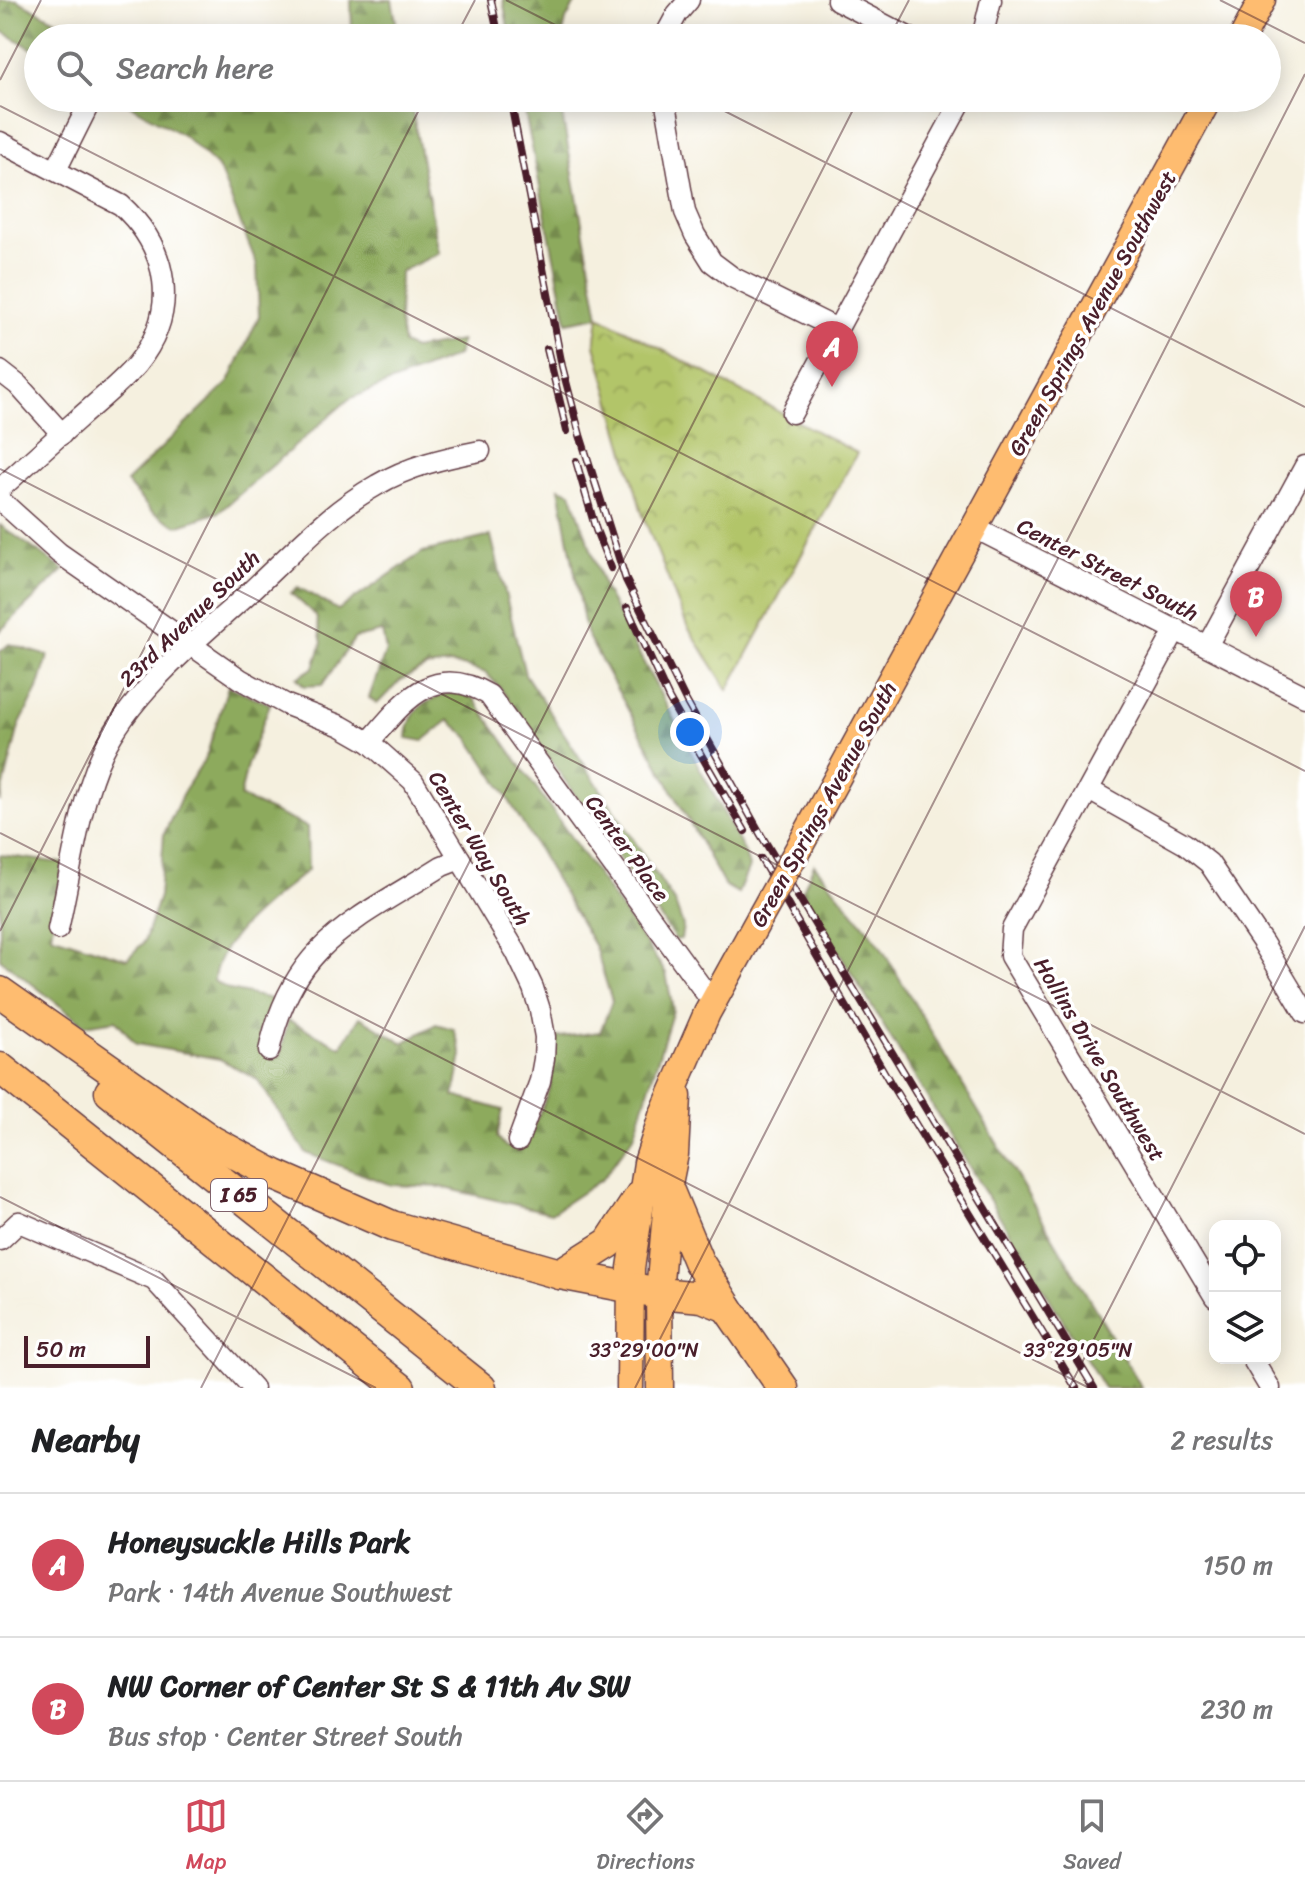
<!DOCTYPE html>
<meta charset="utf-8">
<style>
body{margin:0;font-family:Sriracha,sans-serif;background:#f6f6f6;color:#202124}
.controls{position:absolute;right:24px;bottom:24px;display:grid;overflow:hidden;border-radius:16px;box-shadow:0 4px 20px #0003}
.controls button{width:72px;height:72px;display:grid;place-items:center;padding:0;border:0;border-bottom:2px solid #e0e0e0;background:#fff;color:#202124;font:40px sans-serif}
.scale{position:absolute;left:24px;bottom:20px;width:126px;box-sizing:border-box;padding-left:8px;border:4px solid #4a1f2b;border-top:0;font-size:22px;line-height:28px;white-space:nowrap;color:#4a1f2b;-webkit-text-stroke:6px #fff;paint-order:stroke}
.you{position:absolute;left:690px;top:732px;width:28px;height:28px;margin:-20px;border:6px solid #fff;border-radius:50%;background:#1a73e8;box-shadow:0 0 0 12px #1a73e833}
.badge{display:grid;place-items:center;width:52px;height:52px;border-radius:50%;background:#d1495b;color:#fff;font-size:26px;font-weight:700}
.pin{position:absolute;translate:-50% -66px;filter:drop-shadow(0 2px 4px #0008)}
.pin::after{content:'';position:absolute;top:42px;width:28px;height:24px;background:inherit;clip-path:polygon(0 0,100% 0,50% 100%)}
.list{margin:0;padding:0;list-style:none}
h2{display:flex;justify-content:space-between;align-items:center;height:104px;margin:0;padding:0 32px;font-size:34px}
h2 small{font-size:26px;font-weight:400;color:#757577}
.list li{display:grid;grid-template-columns:52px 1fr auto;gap:24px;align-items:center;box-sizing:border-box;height:144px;padding:0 32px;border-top:2px solid #e0e0e0}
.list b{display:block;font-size:30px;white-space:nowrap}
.list p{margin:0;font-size:26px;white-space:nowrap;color:#757577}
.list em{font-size:26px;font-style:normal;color:#757577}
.icon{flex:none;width:44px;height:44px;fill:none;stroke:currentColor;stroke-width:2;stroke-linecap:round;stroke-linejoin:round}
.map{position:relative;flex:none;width:1305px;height:1388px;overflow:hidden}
.search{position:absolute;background:#fff;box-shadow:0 4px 20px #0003;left:24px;right:24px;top:24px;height:88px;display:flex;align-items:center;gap:20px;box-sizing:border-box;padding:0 28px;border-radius:44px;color:#757577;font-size:30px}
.sheet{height:392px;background:#fff}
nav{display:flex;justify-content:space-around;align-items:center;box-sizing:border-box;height:112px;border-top:2px solid #e0e0e0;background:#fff;font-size:22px;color:#757577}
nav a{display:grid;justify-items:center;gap:4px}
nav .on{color:#d1495b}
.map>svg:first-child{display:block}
</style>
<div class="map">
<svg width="1305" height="1388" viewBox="0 0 1305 1388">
<defs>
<pattern id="forest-firs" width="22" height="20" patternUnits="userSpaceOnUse" patternTransform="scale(2)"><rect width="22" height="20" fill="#8daa5d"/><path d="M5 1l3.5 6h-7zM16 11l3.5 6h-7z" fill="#758a4d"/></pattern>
<pattern id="park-crowns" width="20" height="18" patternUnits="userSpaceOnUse" patternTransform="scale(2)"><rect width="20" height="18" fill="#b2c569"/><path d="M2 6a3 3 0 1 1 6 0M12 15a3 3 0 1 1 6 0" fill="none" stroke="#939f57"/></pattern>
</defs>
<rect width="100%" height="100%" fill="#fff"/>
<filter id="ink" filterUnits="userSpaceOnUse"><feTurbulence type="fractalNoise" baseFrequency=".0125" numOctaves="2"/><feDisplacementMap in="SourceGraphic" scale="16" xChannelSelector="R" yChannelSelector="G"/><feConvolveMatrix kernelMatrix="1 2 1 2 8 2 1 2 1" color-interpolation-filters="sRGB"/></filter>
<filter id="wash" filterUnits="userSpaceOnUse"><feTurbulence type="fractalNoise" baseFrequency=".006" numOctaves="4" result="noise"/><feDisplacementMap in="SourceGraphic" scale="32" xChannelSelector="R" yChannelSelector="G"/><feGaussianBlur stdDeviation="1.8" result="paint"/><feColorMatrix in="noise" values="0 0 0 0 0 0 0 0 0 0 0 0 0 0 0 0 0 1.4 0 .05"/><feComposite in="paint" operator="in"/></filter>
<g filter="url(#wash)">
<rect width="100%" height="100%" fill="#f5f0df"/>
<g fill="url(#forest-firs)" stroke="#6c6444" stroke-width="2">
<polygon points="0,0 17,0 90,38 38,38 38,52 0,30"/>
<polygon points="351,0 392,0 399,38 290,38 352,30"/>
<polygon points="503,0 577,0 566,20 562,38 510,38"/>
<polygon points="118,98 410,98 439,253 400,272 399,320 403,344 413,349 461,341 457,356 349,399 219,512 177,526 151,511 126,482 229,382 259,316 257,265 219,169 184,136"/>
<polygon points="522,98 559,98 599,316 567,322"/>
<polygon points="559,488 571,492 605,590 745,853 749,867 738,893 724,885 586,633"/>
<polygon points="0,525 64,570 0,631"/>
<polygon points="491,536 525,674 675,903 683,926 681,939 676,940 502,690 486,673 467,667 450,664 426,667 401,680 377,704 369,698 386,650 382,632 355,638 322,685 304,686 297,678 314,667 322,643 316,616 291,593 298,587 338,610 423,552"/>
<polygon points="9,644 48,656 38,689 19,726 0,802 0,652"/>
<path d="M 228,686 L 270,704 L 247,765 L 240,797 L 307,827 L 308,870 C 277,896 216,938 214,981 L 230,990 L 272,999 L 263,1049 L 280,1057 L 288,1020 L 341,1047 L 360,1017 L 403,1043 L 436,1024 L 454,1029 L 462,1055 L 454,1096 L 503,1110 L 497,1137 L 506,1147 L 522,1149 L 542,1108 L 551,1084 L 553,1038 L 600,1032 L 612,1001 L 595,947 L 503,790 L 468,737 L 449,720 L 423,741 L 407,738 C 409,707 428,700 455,691 L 474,699 L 666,973 L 673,1010 L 634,1136 L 602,1179 L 551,1213 L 441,1187 L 391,1185 L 306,1153 L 257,1079 L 220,1059 L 136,1044 L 116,1020 L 85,1025 L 0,959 L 0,855 L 63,863 L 51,935 L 127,959 L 144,942 L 159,896 L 164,834 L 184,791 L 206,757 Z"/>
<polygon points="814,864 878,942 1142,1388 1104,1388 802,892"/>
</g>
<polygon fill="url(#park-crowns)" stroke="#7e724a" stroke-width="2" points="599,316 857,453 728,690 687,626 642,513 595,345"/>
</g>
<g filter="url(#ink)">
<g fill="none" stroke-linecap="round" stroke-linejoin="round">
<g stroke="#643e46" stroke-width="23">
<g id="minor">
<polyline points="837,0 910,38"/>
<polyline points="664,38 677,14 689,0"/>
<polyline points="982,38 991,0"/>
<polyline points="665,98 685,212 695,235 712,262 732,277 837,329"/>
<path d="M 0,142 L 121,205 C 169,249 180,311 137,364 C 120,384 98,401 78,419 C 52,442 26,465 0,489"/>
<polyline points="56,170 92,98"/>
<polyline points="0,371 18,385 62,434"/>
<polyline points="792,413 963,98"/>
<polyline points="0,500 59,553 240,679 287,705 341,726 369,742 413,781 516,952 533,988 540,1010 545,1037 544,1059 540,1081 518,1141"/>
<polyline points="975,528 1305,696"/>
<polyline points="1176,629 1012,929 1010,956 1215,1297"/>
<polyline points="1207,646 1305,466"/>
<path d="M 369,742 C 404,702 432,661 489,695 L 713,1003"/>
<polyline points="1089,790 1185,844 1209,863 1263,943 1305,1013"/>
<path d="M 58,929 C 71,873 79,802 103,752 C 134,688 200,638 251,591 C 291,554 329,512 377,485 C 409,466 444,458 480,451"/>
<path d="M 269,1051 C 292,942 357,920 442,866 L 460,859"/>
<polyline points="0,1240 19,1222 154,1280 253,1388"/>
<polyline points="1252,1358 1270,1388"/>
</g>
</g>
<g stroke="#643e46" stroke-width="29">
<g id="major">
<polyline points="1242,38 1262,0"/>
<polyline points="801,844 1209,98"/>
<polyline points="630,1388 631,1268 647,1163 662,1116 707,1013 759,919"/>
<polyline points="660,1388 659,1293 668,1189 675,1154 678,1096"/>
</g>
</g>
<g stroke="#643e46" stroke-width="33">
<g id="highway">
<polyline points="0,992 212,1141 275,1175 392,1226 560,1274 659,1293 702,1297 727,1307"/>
<polyline points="0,1068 400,1388"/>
<polyline points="110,1092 481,1388"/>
<polyline points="668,1189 698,1261 727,1307 783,1388"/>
<polyline points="560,1274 609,1243 642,1193"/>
</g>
</g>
<use href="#minor" stroke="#fff" stroke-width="20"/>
<use href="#major" stroke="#febc70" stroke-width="26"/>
<use href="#highway" stroke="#febc70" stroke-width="30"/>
<g stroke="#4a1f2b" stroke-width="8">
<g id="rail">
<polyline points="491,0 499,38"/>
<polyline points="510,98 562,366 580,435 626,580 686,701 761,835 1094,1388"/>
<polyline points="547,349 567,431"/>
<polyline points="576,461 596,530 611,568"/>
<polyline points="627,608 669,699 745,831"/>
<polyline points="761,859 891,1084 1076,1388"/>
</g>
</g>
<use href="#rail" stroke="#fff" stroke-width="5" stroke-dasharray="15" stroke-linecap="butt"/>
<g stroke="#643e46" stroke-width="29" stroke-linecap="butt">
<polyline id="major-bridge" points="759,919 801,844"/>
</g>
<use href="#major-bridge" stroke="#febc70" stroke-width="26"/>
</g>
</g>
<path fill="none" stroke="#4a1f2b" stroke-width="2" stroke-opacity="0.45" d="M 506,0 L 581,38M 1220,0 L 1305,43M 455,38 L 475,0M 889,38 L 909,0M 0,80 L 41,0M 699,98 L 1305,407M 0,106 L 1305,771M 0,469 L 1305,1134M 0,833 L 1089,1388M 0,931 L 425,98M 0,1197 L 376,1388M 201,1388 L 859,98M 635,1388 L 1305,74M 1069,1388 L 1305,926"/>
<g text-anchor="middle" stroke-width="7" stroke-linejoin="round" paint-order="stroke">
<rect fill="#fff" stroke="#80626b" stroke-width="2" x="211" y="1179" width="56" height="32" rx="6"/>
<g font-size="20" font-weight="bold" fill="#4a1f2b">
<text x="239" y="1202">I 65</text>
</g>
<g font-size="22" fill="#4a1f2b" stroke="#fff">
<text transform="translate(1092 313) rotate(-61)" y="8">Green Springs Avenue Southwest</text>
<text transform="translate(1108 569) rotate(27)" y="8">Center Street South</text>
<text transform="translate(189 618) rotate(-44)" y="8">23rd Avenue South</text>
<text transform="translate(823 804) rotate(-61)" y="8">Green Springs Avenue South</text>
<text transform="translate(480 848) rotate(59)" y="8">Center Way South</text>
<text transform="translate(628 848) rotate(54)" y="8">Center Place</text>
<text transform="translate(1100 1059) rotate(59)" y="8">Hollins Drive Southwest</text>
</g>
</g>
<g font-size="20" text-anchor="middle" fill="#4a1f2b" stroke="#fff" stroke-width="7" stroke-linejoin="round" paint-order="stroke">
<text x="644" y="1357">33°29'00"N</text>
<text x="1078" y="1357">33°29'05"N</text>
</g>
</svg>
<div class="controls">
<button><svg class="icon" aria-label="locate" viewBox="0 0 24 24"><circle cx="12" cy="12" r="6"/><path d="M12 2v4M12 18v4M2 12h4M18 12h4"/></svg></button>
<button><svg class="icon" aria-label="layers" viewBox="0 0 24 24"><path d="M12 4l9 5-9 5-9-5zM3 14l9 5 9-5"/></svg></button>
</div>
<div class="scale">50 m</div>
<div class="you"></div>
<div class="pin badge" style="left:832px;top:387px">A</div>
<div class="pin badge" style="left:1256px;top:637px">B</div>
<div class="search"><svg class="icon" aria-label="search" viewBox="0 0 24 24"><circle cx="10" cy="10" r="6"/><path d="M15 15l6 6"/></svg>Search here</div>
</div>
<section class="sheet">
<h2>Nearby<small>2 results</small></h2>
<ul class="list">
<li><span class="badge">A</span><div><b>Honeysuckle Hills Park</b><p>Park · 14th Avenue Southwest</p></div><em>150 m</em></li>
<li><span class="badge">B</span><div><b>NW Corner of Center St S &amp; 11th Av SW</b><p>Bus stop · Center Street South</p></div><em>230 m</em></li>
</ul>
</section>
<nav>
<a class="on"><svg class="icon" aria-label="map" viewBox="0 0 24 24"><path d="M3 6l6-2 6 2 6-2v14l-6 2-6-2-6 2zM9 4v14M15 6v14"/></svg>Map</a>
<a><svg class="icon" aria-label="directions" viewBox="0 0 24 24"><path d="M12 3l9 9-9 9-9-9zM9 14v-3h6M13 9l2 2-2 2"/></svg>Directions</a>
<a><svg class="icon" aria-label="saved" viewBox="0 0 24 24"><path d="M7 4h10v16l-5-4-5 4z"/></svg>Saved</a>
</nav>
